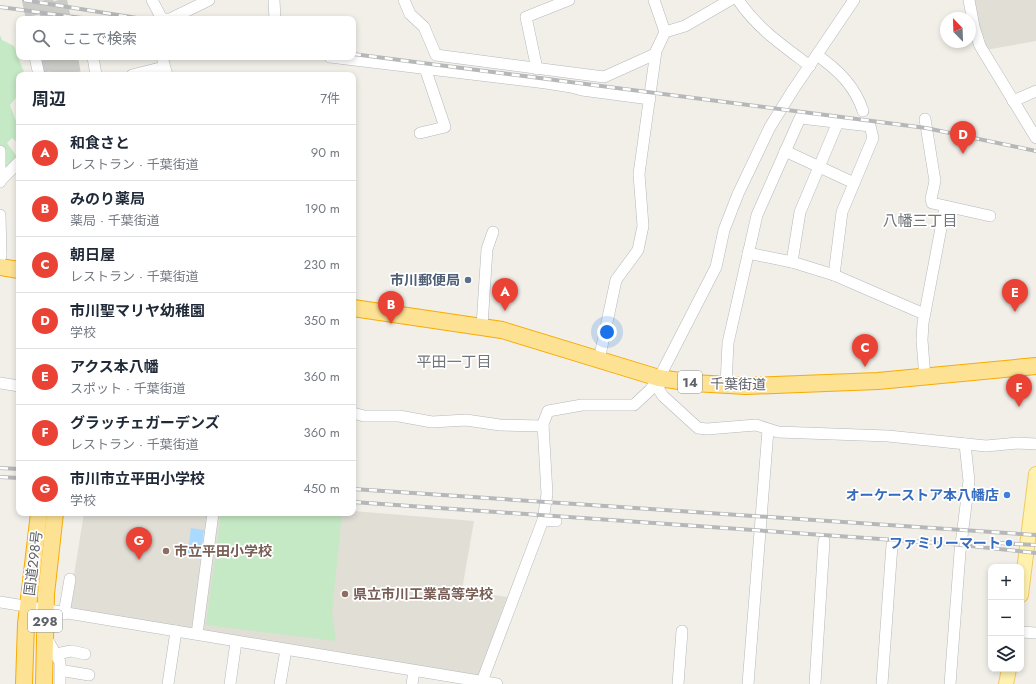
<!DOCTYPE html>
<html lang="ja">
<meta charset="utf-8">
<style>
body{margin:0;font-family:Jost,"Noto Sans JP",sans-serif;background:#f2f2f3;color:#1f2937}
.controls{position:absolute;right:12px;bottom:12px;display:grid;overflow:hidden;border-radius:8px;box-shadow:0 2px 6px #0003}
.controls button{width:36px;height:36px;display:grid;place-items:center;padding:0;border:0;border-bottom:1px solid #e0e1e3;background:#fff;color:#1f2937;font:20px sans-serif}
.compass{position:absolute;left:940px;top:12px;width:36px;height:36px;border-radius:50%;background:#fff;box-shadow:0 2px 6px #0003;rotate:337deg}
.you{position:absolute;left:607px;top:332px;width:14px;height:14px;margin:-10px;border:3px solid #fff;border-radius:50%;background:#1a73e8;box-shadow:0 0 0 6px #1a73e833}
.badge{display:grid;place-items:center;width:26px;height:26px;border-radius:50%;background:#ea4335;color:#fff;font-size:13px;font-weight:700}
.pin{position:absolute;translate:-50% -33px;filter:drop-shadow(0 1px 2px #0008)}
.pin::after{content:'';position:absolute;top:21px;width:14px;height:12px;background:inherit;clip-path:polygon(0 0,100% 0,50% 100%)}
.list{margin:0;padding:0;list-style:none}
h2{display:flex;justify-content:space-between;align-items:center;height:52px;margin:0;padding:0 16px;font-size:17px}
h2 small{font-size:13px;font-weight:400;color:#747a83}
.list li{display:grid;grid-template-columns:26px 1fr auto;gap:12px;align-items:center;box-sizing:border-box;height:56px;padding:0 16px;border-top:1px solid #e0e1e3}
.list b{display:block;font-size:15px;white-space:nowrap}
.list p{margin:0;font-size:13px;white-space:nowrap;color:#747a83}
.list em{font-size:13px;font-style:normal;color:#747a83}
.icon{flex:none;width:22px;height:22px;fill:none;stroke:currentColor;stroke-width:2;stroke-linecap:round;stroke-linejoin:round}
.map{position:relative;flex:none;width:1036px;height:684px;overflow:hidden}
.search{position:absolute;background:#fff;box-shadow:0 2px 6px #0003;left:16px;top:16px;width:340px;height:44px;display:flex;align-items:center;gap:10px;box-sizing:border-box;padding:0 14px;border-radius:8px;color:#747a83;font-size:15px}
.panel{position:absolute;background:#fff;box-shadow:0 2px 6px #0003;left:16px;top:72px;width:340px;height:444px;border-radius:8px}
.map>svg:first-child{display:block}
</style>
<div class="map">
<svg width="1036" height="684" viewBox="0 0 1036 684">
<rect width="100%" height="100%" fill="#f1efe8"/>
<g fill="#e1ded6">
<polygon points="973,0 1036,0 1036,41 986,50 976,21"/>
<polygon points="353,511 474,521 462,590 507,597 479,676 200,630 216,513 353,513"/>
<polygon points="84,513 209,513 193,627 190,628 70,608 69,606"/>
</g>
<g fill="#c5e8c5">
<polygon points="0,35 2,40 14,46 25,75 19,75 19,94 10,105 19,129 19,144 12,138 7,143 18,158 0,176"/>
<polygon points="221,513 342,514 332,612 336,641 206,625"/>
</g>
<polygon fill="#aadaff" points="191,528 204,530 200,559 187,557"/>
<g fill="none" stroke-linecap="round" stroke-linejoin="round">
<g stroke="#ccccc8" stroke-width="16" stroke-dasharray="16 8" stroke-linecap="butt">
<polyline points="30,0 34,19"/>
<polyline points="45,0 49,19"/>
<polyline points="59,0 63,19"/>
<polyline points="41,57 45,75"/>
<polyline points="56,57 59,75"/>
<polyline points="70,57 73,75"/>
</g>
<g stroke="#b5b8bc" stroke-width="12">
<g id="minor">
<polyline points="152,0 162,19"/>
<polyline points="274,0 275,19"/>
<polyline points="404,0 410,14 424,27 436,55 604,77 655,54"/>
<path d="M 738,0 C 758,29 782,45 810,66"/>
<polyline points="969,0 974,27 980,46 1036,138"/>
<polyline points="162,19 170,19 209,0"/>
<polyline points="665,32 685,26 730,0"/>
<path d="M 817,55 C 838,70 855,86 863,111"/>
<polyline points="35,57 39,75"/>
<polyline points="93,57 96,75"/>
<polyline points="162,57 167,75"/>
<polyline points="330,57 546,83 571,87 582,90 650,99"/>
<polyline points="537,69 526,17 569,0"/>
<polyline points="132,75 164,67"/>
<polyline points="1013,101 1036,91"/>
<polyline points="925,119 935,181 931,199 932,203 990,216"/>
<polyline points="420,133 445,127 425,68"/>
<polyline points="0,151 0,182"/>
<polyline points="785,151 854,183"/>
<polyline points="0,181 19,162"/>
<polyline points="0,215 1,256"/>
<polyline points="748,253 792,262 834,275 924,314"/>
<polyline points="792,262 800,212 838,122"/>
<polyline points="482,326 487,249 493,232"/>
<polyline points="599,360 616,280 638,250 643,226 639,174 656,51 665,32 654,0"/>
<polyline points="659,378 659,390 663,396 698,428 707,429 756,425 778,432 888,436 986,446 1018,443 1036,444"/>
<polyline points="925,378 922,340 923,323 945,207"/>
<polyline points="0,383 19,386"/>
<polyline points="726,385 728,343 757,215 800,118 870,126 873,138 842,212 834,275"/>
<polyline points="353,413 364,416 399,416 432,422 466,420 500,425 543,426"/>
<polyline points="543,520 556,521"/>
<polyline points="0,602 497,684"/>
<polyline points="64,614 70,579"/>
<polyline points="1021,632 1036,633"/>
<polyline points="197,634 213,513"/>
<polyline points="46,637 60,662 60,684"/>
<polyline points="61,653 71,651 85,654"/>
<polyline points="65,671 89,675"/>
<polyline points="168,684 176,631"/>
<polyline points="230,684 236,642"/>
<polyline points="280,684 286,650"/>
<polyline points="412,684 414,671"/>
<polyline points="481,684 543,520 547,494 543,424 548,411 582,405 634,405 650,390 659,378 716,267 724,230 738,194 770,127 793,90 854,0"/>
<polyline points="678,684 682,631"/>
<polyline points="748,684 768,430"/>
<polyline points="815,684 824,541"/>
<polyline points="882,684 892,545"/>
<polyline points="950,684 960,552 969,481 965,444"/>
</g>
</g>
<g stroke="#f2c960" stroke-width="16">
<g id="major">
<polyline points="1021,595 1036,474"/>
<polyline points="1006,684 1009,669"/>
</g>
</g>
<g stroke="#f9ab00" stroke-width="18">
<g id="highway">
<polyline points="0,267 19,270"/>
<polyline points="353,308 502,330 659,378 693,383 746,386 878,381 1036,366"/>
<polyline points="24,684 26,624 39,513"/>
<polyline points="44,684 46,594 55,513"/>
</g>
</g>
<use href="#minor" stroke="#fff" stroke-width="11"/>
<use href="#major" stroke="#fff2af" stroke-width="14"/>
<use href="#highway" stroke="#fde293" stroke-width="16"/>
<g stroke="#b6b7b8" stroke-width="4">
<g id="rail">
<polyline points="24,0 143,19"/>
<polyline points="0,7 89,19"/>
<polyline points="353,54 926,128 1036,151"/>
<polyline points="0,468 19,469"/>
<polyline points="0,477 19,478"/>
<polyline points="353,489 1036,535"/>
<polyline points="353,502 952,544 1036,553"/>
<polyline points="999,543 1036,545"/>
</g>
</g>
<use href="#rail" stroke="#fff" stroke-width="2.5" stroke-dasharray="8" stroke-linecap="butt"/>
</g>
<circle fill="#5c6f8a" stroke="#fff" stroke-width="1.5" cx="468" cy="280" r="4"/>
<g fill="#3f7fe0" stroke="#fff" stroke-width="1.5">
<circle cx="1007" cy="495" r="4"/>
<circle cx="1009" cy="543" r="4"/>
</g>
<g fill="#8d6e63" stroke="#fff" stroke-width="1.5">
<circle cx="166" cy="551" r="4"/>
<circle cx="345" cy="594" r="4"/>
</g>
<g text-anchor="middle" stroke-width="3.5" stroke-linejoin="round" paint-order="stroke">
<g fill="#fff" stroke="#8f9295" stroke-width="1">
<rect x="678" y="371" width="24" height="22" rx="3"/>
<rect x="28" y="610" width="34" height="22" rx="3"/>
</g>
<g font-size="13" font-weight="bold" fill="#5f6368">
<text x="690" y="387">14</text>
<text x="45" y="626">298</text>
</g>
<g font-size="14" font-weight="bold" fill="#4e5e75" stroke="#fff" text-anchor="end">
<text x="460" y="285">市川郵便局</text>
</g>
<g font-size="14" fill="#5f6368" stroke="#fff">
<text transform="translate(738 384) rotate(1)" y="5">千葉街道</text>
<text transform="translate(33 563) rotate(-83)" y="5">国道298号</text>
</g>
<g font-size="14" font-weight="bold" fill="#366cbe" stroke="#fff" text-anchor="end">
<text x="999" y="500">オーケーストア本八幡店</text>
<text x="1001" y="548">ファミリーマート</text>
</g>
<g font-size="14" font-weight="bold" fill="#785e54" stroke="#fff" text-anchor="start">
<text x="174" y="556">市立平田小学校</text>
<text x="353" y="599">県立市川工業高等学校</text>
</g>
<g font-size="15" fill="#70757a" stroke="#fff">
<text x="920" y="226">八幡三丁目</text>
<text x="454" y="367">平田一丁目</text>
</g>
</g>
</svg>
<div class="controls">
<button>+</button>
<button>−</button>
<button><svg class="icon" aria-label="layers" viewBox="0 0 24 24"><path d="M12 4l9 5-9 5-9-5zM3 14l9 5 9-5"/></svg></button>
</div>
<svg class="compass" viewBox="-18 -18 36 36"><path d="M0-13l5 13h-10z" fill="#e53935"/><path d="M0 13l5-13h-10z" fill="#747a83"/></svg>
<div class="you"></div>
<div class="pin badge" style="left:505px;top:311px">A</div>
<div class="pin badge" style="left:391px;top:324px">B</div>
<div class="pin badge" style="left:865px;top:367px">C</div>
<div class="pin badge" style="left:963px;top:154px">D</div>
<div class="pin badge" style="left:1015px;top:312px">E</div>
<div class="pin badge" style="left:1019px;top:407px">F</div>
<div class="pin badge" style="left:139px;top:560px">G</div>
<div class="search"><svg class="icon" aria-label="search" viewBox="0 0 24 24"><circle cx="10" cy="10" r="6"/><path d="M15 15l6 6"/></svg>ここで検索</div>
<section class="panel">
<h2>周辺<small>7件</small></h2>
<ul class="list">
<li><span class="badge">A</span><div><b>和食さと</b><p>レストラン · 千葉街道</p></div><em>90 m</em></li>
<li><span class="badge">B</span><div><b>みのり薬局</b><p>薬局 · 千葉街道</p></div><em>190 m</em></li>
<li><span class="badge">C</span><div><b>朝日屋</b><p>レストラン · 千葉街道</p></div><em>230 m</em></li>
<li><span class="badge">D</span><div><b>市川聖マリヤ幼稚園</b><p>学校</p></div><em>350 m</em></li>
<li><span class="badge">E</span><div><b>アクス本八幡</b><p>スポット · 千葉街道</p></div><em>360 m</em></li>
<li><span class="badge">F</span><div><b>グラッチェガーデンズ</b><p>レストラン · 千葉街道</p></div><em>360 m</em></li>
<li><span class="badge">G</span><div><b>市川市立平田小学校</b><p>学校</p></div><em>450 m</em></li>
</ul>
</section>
</div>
